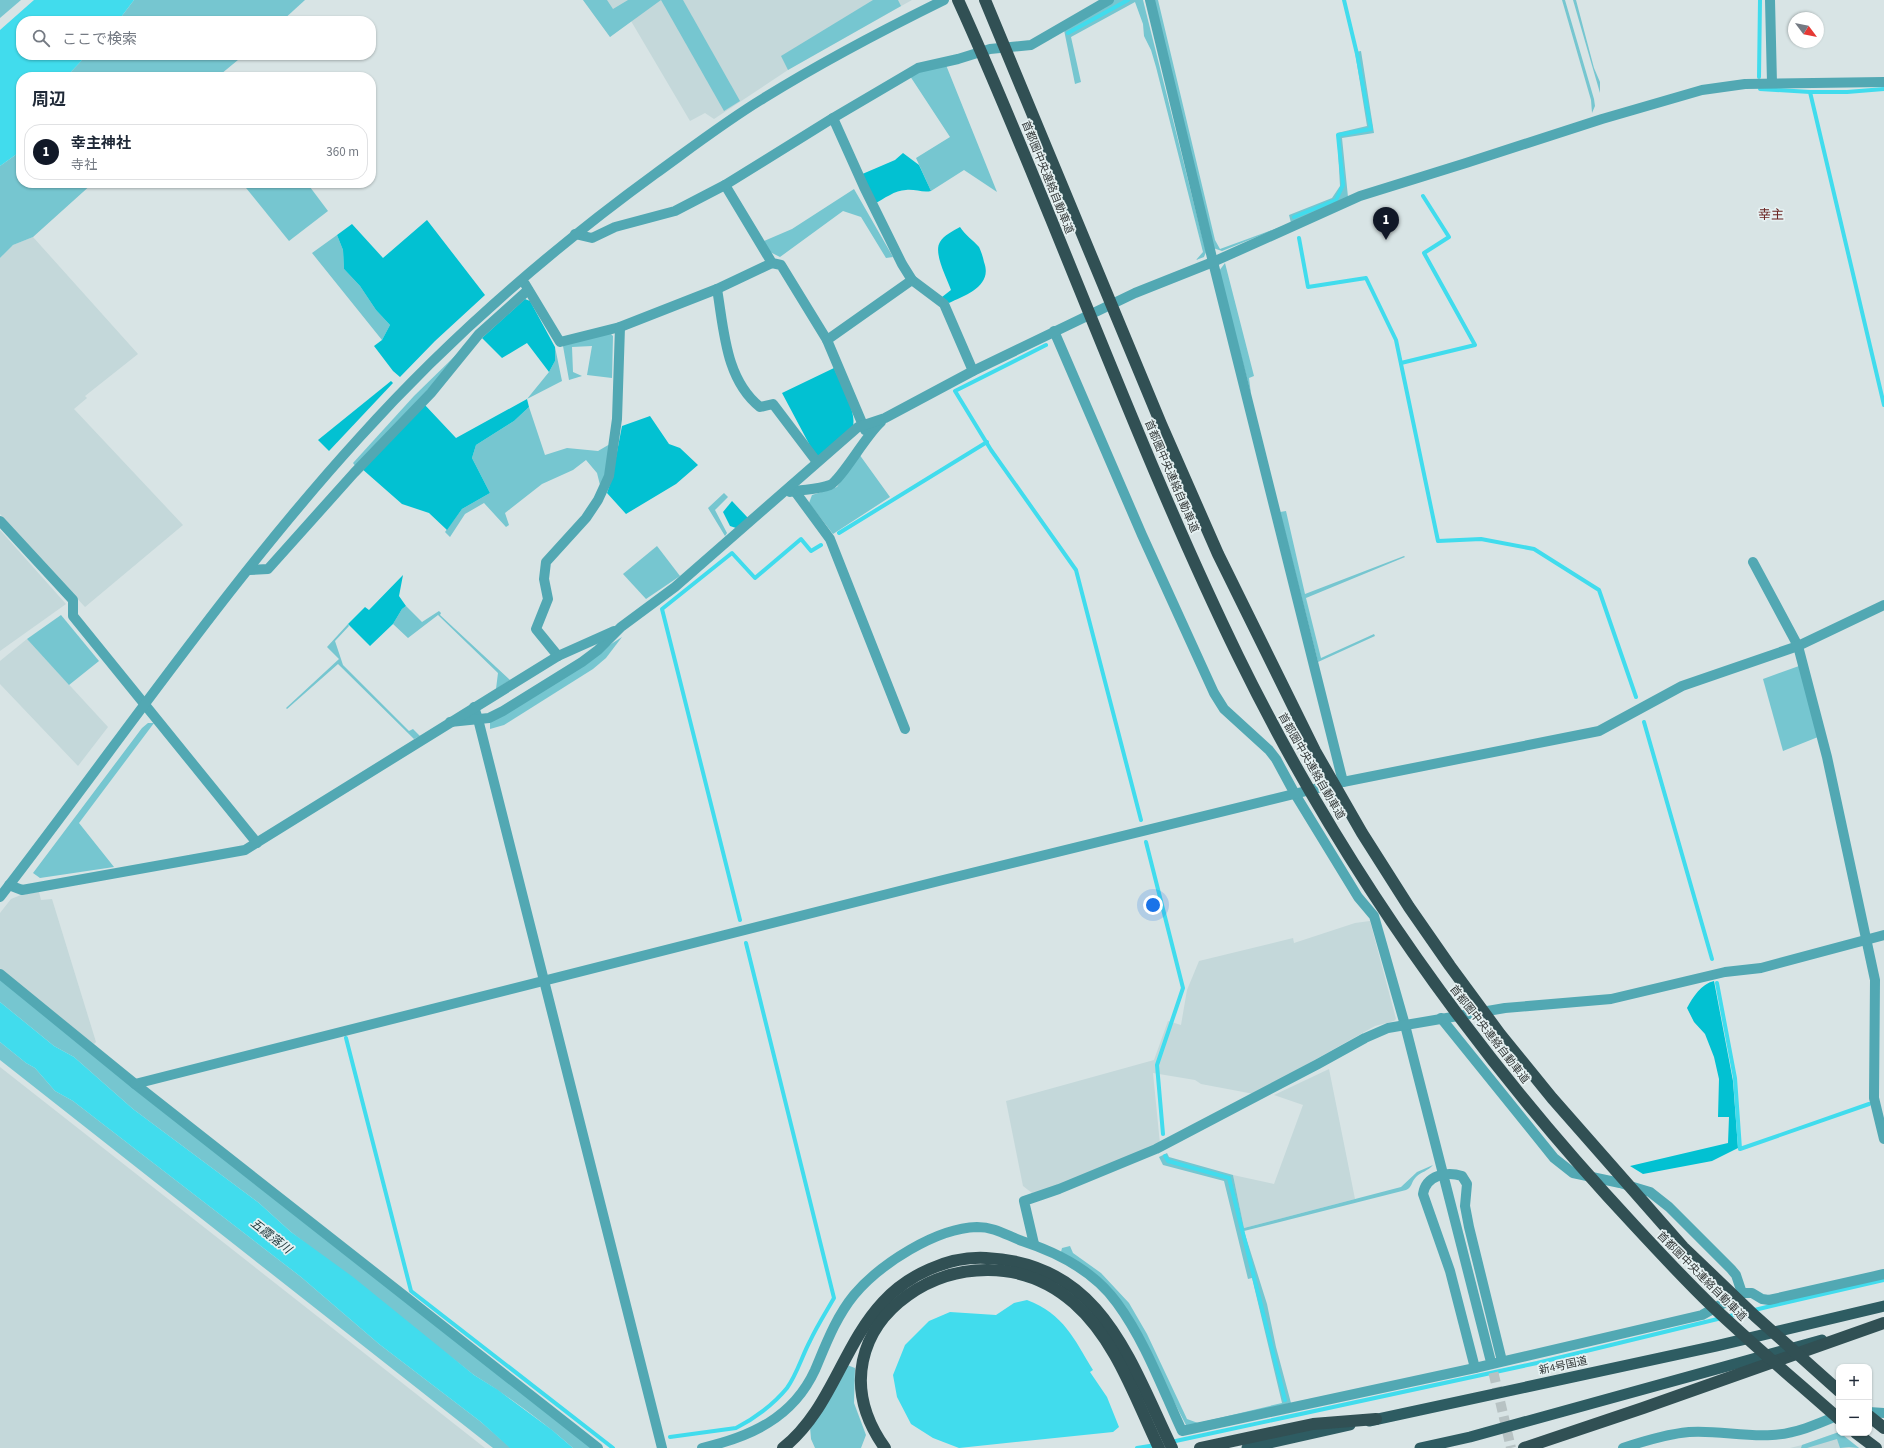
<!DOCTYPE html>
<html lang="ja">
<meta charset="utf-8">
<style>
body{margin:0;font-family:"Source Sans 3","Noto Sans JP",sans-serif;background:#f6f6f7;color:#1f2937}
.controls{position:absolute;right:12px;bottom:12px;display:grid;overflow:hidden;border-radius:8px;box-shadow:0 1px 3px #0004}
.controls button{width:36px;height:36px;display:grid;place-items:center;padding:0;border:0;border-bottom:1px solid #e0e1e3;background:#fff;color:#1f2937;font:20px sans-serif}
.compass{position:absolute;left:1788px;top:12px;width:36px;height:36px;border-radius:50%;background:#fff;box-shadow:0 1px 3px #0004;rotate:122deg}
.you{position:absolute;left:1153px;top:905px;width:14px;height:14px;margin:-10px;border:3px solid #fff;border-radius:50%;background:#1a73e8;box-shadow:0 0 0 6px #1a73e833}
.badge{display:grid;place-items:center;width:26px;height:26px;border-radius:50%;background:#111827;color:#fff;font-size:13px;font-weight:700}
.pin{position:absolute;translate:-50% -33px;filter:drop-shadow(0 1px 2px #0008)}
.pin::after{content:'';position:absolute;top:21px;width:14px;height:12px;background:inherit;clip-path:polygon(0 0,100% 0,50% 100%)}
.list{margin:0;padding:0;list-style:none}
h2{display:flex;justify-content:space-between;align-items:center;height:52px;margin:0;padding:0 16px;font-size:17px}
h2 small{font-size:13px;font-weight:400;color:#747a83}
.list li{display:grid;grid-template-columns:26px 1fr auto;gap:12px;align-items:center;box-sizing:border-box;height:56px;margin:0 8px 8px;padding:0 8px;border:1px solid #e0e1e3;border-radius:16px}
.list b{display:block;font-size:15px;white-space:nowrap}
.list p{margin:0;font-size:13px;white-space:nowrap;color:#747a83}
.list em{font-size:13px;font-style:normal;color:#747a83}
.icon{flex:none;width:22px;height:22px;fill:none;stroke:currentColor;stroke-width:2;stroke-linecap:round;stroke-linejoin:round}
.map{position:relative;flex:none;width:1884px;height:1448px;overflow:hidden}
.search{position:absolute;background:#fff;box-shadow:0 1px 3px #0004;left:16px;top:16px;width:360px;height:44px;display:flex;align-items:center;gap:10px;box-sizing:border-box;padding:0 14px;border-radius:16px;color:#747a83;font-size:15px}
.panel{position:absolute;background:#fff;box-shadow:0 1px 3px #0004;left:16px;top:72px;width:360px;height:116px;border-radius:16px}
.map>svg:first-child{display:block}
</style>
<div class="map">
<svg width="1884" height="1448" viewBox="0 0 1884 1448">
<rect width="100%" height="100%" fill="#d8e4e5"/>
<g fill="#c4d8da">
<polygon points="583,0 912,0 791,68 714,119 705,113 690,121 631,21 610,37"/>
<polygon points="33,237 138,354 85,396 87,398 74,409 183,525 85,607 0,514 0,258 13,245"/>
<polygon points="0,530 66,604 0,651"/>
<polygon points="27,639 108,727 78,766 0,684 0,661"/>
<polygon points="39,892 41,900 52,899 96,1042 94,1044 0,969 0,913 11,899 21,895"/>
<polygon points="1370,921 1396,1019 1394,1021 1375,1026 1254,1094 1201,1084 1195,1080 1153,1073 1160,1144 1040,1192 1032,1193 1023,1186 1006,1101 1154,1060 1168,1021 1181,1025 1187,990 1199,961 1293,938 1294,943 1355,923"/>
<polygon points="0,1067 485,1448 0,1448"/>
<polygon points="1329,1069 1355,1199 1244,1228 1233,1175 1274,1184 1303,1105 1274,1095"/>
<polygon points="1839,1432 1859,1448 1790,1448 1802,1445"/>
</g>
<g fill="#76c6d0">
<polygon points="0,0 21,0 0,18"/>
<polygon points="134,0 305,0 282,21 118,21"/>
<polygon points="583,0 607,0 613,9 628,0 661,0 610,37"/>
<polygon points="661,0 683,0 740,101 724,111"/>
<polygon points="873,0 898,0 901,6 788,70 781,56"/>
<polygon points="1113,0 1143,0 1206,252 1204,257 1196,260 1203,252 1156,67 1151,50 1144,36 1143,24 1135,2 1071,37 1081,82 1075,84 1064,30"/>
<polygon points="1151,0 1158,0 1215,240 1220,249 1291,223 1289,215 1332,198 1340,186 1337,133 1367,126 1355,52 1361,51 1374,133 1342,138 1348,197 1291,223 1222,251 1213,248"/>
<polygon points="1562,0 1565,0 1594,99 1595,106 1592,113 1591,100"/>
<polygon points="1573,0 1576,0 1594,68 1600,82 1600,93"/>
<polygon points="87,55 244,55 221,74 223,77 66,77"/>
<polygon points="946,65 997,192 964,170 931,191 916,158 950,137 910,76 921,71"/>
<polygon points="21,151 21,183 93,183 33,237 13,245 0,258 0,166"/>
<polygon points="242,183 307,183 328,211 289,241"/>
<polygon points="854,189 893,257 886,258 861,217 843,211 780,257 770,252 764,241 792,229"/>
<polygon points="337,235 343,250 344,269 360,286 376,310 390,325 382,340 312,253"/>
<polygon points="1225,263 1254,376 1249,378 1251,394 1219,271"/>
<polygon points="610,333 613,336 612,378 587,375 592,346 572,347 573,372 582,376 569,380 563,346 565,344"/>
<polygon points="555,347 562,381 527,399 549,372 555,361"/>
<polygon points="457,354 459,356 356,467 353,463 414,396"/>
<polygon points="529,407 545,455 567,448 598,451 610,444 607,467 601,489 597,473 586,460 573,470 542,484 505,513 509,525 506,527 484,503 465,514 450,537 445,532 462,509 490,493 472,458 476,445 514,421"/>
<polygon points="859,454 890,497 833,534 809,503 812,495 837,487"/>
<polygon points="724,493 728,497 715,510 727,533 725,536 708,508"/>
<polygon points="1286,511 1305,594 1404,556 1405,557 1306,598 1321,658 1374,634 1375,636 1318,662 1280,512"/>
<polygon points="657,546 680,576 646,599 623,574"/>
<polygon points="406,606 422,622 439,611 441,613 440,615 510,680 496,689 498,673 438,615 408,638 393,624 402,609"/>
<polygon points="61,615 99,661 69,685 27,639"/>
<polygon points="348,624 349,626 335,641 343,665 409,731 413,729 420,736 414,739 338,664 287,709 286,708 339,659 327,647"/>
<polygon points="622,637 606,658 593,669 504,725 490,729 490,722"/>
<polygon points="1799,666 1818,737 1783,751 1763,679"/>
<polygon points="148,723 154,723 79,823 114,867 40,878 33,873 142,728"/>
<path d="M 0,979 L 592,1448 L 573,1448 C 542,1421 508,1396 474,1375 L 291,1232 L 259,1203 L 133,1109 L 74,1057 L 54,1046 L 0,1002 Z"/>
<polygon points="0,1042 26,1063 35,1068 55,1091 73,1101 301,1277 379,1344 481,1422 511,1448 493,1448 0,1060"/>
<path d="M 1167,1153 L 1169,1157 L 1233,1175 L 1244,1228 L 1401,1187 L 1417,1172 L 1433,1165 C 1428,1171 1421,1172 1416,1177 C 1411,1182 1412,1188 1406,1190 L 1244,1231 L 1267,1304 L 1276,1347 L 1291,1403 L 1191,1426 L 1186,1425 L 1126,1309 L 1061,1252 L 1062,1248 L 1070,1246 L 1073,1253 L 1101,1273 L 1129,1303 L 1147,1334 L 1187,1419 L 1198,1423 L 1282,1403 L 1252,1278 L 1248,1279 L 1224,1181 L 1163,1165 L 1159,1157 Z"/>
<polygon points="847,1365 855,1368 854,1403 866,1435 861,1448 815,1448 811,1439 810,1427"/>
<polygon points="1839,1432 1859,1448 1849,1447 1840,1448 1837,1439 1807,1448 1801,1448 1802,1445"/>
</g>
<g fill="#02c1d2">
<path d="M 903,153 L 919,165 L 931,191 C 923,193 915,189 906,190 C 895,190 884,199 874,204 L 860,175 L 895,160 Z"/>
<polygon points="427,220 485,295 435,341 400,377 393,371 374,346 382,340 390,325 376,310 360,286 344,269 343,250 337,235 352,224 383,258"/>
<path d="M 960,227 C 965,235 973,240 979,247 C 981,251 983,257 984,262 C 993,286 966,295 949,303 L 942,297 L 951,290 C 947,278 933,253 940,242 C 944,235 953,231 960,227 Z"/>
<polygon points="525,299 530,301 555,347 555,361 549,372 527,343 502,358 482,338"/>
<path d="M 834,368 C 840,383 857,411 853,427 L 819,456 L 815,455 L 782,393 Z"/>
<polygon points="391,381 393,383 329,451 318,440"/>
<polygon points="527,399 529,407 514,421 476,445 472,458 490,493 462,509 447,530 429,513 402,504 361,468 424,404 456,438"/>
<polygon points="650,416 669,444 680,448 698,465 676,484 626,514 607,493 612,478 622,426"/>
<polygon points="732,501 748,518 736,528 730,526 723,512"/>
<polygon points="403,575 399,596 406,606 402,609 393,624 370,646 348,624 365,607 369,610"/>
<path d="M 1714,981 L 1733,1081 L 1738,1148 L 1712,1161 L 1643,1174 L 1630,1166 L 1728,1143 L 1729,1117 L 1718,1117 L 1719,1079 L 1714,1057 L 1705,1034 L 1694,1022 L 1687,1008 C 1693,997 1701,984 1714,981 Z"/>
</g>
<g fill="#41dced">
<polygon points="34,0 134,0 118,21 21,21 21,55 87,55 66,77 21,77 21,130 18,135 21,138 21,151 0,166 0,30"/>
<polygon points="0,1002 54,1046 74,1057 133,1109 259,1203 291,1232 353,1277 474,1375 498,1390 552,1430 573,1448 510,1448 481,1422 379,1344 301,1277 73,1101 55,1091 35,1068 26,1063 0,1042"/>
<path d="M 1027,1300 C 1064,1314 1074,1339 1093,1370 L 1090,1372 L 1107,1397 L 1119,1427 L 1113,1432 L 959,1448 L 933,1438 L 911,1424 L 897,1397 L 893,1375 L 905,1345 L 929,1321 L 950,1312 L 996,1315 L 1014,1303 Z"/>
</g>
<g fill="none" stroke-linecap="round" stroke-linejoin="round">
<g stroke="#41dced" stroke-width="4">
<polyline points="1068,33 1128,0"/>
<polyline points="1759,77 1760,0"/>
<polyline points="1760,89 1810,92 1884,405"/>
<polyline points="1810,92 1847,92 1884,89"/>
<polyline points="1294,217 1336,200 1343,185 1338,135 1371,129 1357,54 1344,0"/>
<polyline points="1299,238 1308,287 1366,278 1396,340 1438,541 1481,539 1534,549 1599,590 1636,697"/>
<polyline points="1046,345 955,391 991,450 1076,570 1141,820"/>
<polyline points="1401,363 1475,345 1424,253 1449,237 1423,196"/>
<polyline points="839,533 987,442"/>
<polyline points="1644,722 1712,959"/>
<polyline points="1146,842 1183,988 1157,1065 1163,1134"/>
<polyline points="740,920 662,609 732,553 755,578 801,539 811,551 821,545"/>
<polyline points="1717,983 1735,1078 1740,1149 1869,1104"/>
<polyline points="346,1038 411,1291 613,1448"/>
<polyline points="1165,1156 1168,1161 1229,1178 1285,1400"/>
<path d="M 670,1437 L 736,1428 C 754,1419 774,1404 787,1388 C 797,1374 802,1356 810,1341 C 817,1326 826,1312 834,1298 L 746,943"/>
<polyline points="1171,1442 1537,1363 1771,1306 1884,1280"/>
<polyline points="1137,1448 1156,1445"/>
</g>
<polyline stroke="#b7c2c3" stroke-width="10" stroke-dasharray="10 5" stroke-linecap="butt" points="1490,1358 1511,1448"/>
<g stroke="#52a8b3" stroke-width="10">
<polyline points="1150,0 1213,262 1343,782"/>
<polyline points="1770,0 1772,83"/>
<polyline points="833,118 864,187 902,264 912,280 944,304 973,371"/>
<polyline points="725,185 772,263 781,265 827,340 912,280"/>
<polyline points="575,234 592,238 615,227 675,211 725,185 833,118 918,68 958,59 990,49 1031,45 1109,0"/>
<polyline points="525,284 560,342 620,327 717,289 772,263"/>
<path d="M 717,289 C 724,329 725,379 760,407 L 773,404 L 817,462"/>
<polyline points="1054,331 1142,535 1214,693 1224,709 1269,750 1276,759 1295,794 1358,897 1374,916 1405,1025 1490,1358"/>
<polyline points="827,340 865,430"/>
<polyline points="791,486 830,539 905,729"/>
<path d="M 790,492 C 803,489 817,490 830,485 C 841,480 866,435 881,422"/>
<polyline points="0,521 73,600 73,616 257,843"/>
<polyline points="1753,562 1798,646 1827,757 1875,980 1874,1098 1884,1139"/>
<polyline points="249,570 268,569 354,473 431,393 479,334 528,290"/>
<polyline points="558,656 536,629 548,599 544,579 546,562 586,518 598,500 609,476 617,419 620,327"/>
<polyline points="474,707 478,719 662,1448"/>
<polyline points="450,722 489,718 503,711 582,662 598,650 621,627 675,587 858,427 885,418 973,371 1135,293 1213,262 1360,196 1466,163 1602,119 1702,90 1745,84 1884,82"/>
<polyline points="9,885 22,890 245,850 558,656 614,631"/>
<polyline points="0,974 135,1084 598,1448"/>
<polyline points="1441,1018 1554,1158 1573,1173 1620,1183 1650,1192 1669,1207 1731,1269 1736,1275 1742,1293"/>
<polyline points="135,1084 943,880 1343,782 1599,731 1682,686 1798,646 1884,605"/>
<polyline points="1034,1244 1024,1201 1059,1189 1156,1149 1318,1064 1365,1038 1388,1028 1505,1008 1611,999 1725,972 1761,968 1884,935"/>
<path d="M 1475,1368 L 1450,1271 L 1423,1194 C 1426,1175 1447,1171 1462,1176 L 1467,1184 L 1465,1206 L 1469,1227 L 1502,1361"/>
<path d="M 702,1448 C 750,1437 793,1418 815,1370 C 826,1344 836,1317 854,1295 C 880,1264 936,1228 977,1227 C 995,1227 1006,1235 1022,1241 C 1059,1253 1094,1271 1117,1303 C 1145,1341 1162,1388 1182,1431 L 1475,1368 L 1702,1315 L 1742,1293 L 1752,1293 L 1762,1299 L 1769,1300 L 1884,1274"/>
</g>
<g stroke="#52a8b3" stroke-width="10">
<path d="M 0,897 C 119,743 228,582 359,438 C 448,339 548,252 655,174 C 691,148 726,121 764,98 C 822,62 883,30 944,0"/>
<polyline points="1869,1412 1884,1413"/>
<path d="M 1623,1448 C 1644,1441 1667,1434 1689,1432 C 1717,1430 1744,1437 1772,1435 C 1795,1434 1818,1424 1839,1415"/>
</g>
<g stroke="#2e5c62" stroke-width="11">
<polyline points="1369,1421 1716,1346 1884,1306"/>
<polyline points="1247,1448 1350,1425"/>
<polyline points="1420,1448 1470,1437 1822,1340"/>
</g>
<g stroke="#315054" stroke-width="12">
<polyline points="1869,1416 1884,1428"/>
<polyline points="1856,1433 1876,1448"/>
<path d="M 783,1448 C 831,1410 842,1346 883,1302 C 908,1275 948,1256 986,1258 C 1101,1263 1129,1359 1172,1448"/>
<path d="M 885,1448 C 797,1325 971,1212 1074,1303 C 1116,1340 1135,1398 1159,1448"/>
<polyline points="1200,1448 1313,1424 1376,1419"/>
<polyline points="1524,1448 1643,1408 1884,1323"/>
</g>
<g stroke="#315054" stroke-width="12">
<path d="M 958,0 C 991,72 1021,146 1051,219 C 1111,366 1169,514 1238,656 C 1340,865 1477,1057 1635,1226 C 1660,1253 1685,1280 1712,1306 C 1753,1345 1796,1381 1839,1419"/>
<polyline points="985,0 1161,424 1218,554 1315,751 1362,833 1409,907 1450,966 1500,1034 1552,1098 1683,1247 1755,1316 1839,1391"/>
</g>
</g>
<g text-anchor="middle" stroke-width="3.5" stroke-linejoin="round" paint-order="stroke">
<g font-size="11" fill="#343939" stroke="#e5f1f2">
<text transform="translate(1048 177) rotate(68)" y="4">首都圏中央連絡自動車道</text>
<text transform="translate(1172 476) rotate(67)" y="4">首都圏中央連絡自動車道</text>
<text transform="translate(1312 766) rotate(60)" y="4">首都圏中央連絡自動車道</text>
<text transform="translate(1490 1034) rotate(52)" y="4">首都圏中央連絡自動車道</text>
<text transform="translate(1702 1276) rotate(45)" y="4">首都圏中央連絡自動車道</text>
<text transform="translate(1563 1365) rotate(-12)" y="4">新4号国道</text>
</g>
<g font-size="12" font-style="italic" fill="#223a3e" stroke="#e5f1f2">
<text transform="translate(271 1236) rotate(38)" y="4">五霞落川</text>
</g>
<g font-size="13" fill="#6b2522" stroke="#e5f1f2">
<text x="1771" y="219">幸主</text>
</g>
</g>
</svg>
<div class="controls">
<button>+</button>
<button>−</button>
</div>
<svg class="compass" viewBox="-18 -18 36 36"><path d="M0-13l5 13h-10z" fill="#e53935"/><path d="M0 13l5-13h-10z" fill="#747a83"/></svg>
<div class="you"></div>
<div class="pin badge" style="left:1386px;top:240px">1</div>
<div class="search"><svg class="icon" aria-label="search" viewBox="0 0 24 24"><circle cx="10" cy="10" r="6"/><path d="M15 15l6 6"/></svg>ここで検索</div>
<section class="panel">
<h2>周辺<small></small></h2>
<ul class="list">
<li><span class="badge">1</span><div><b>幸主神社</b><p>寺社</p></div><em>360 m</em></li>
</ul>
</section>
</div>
